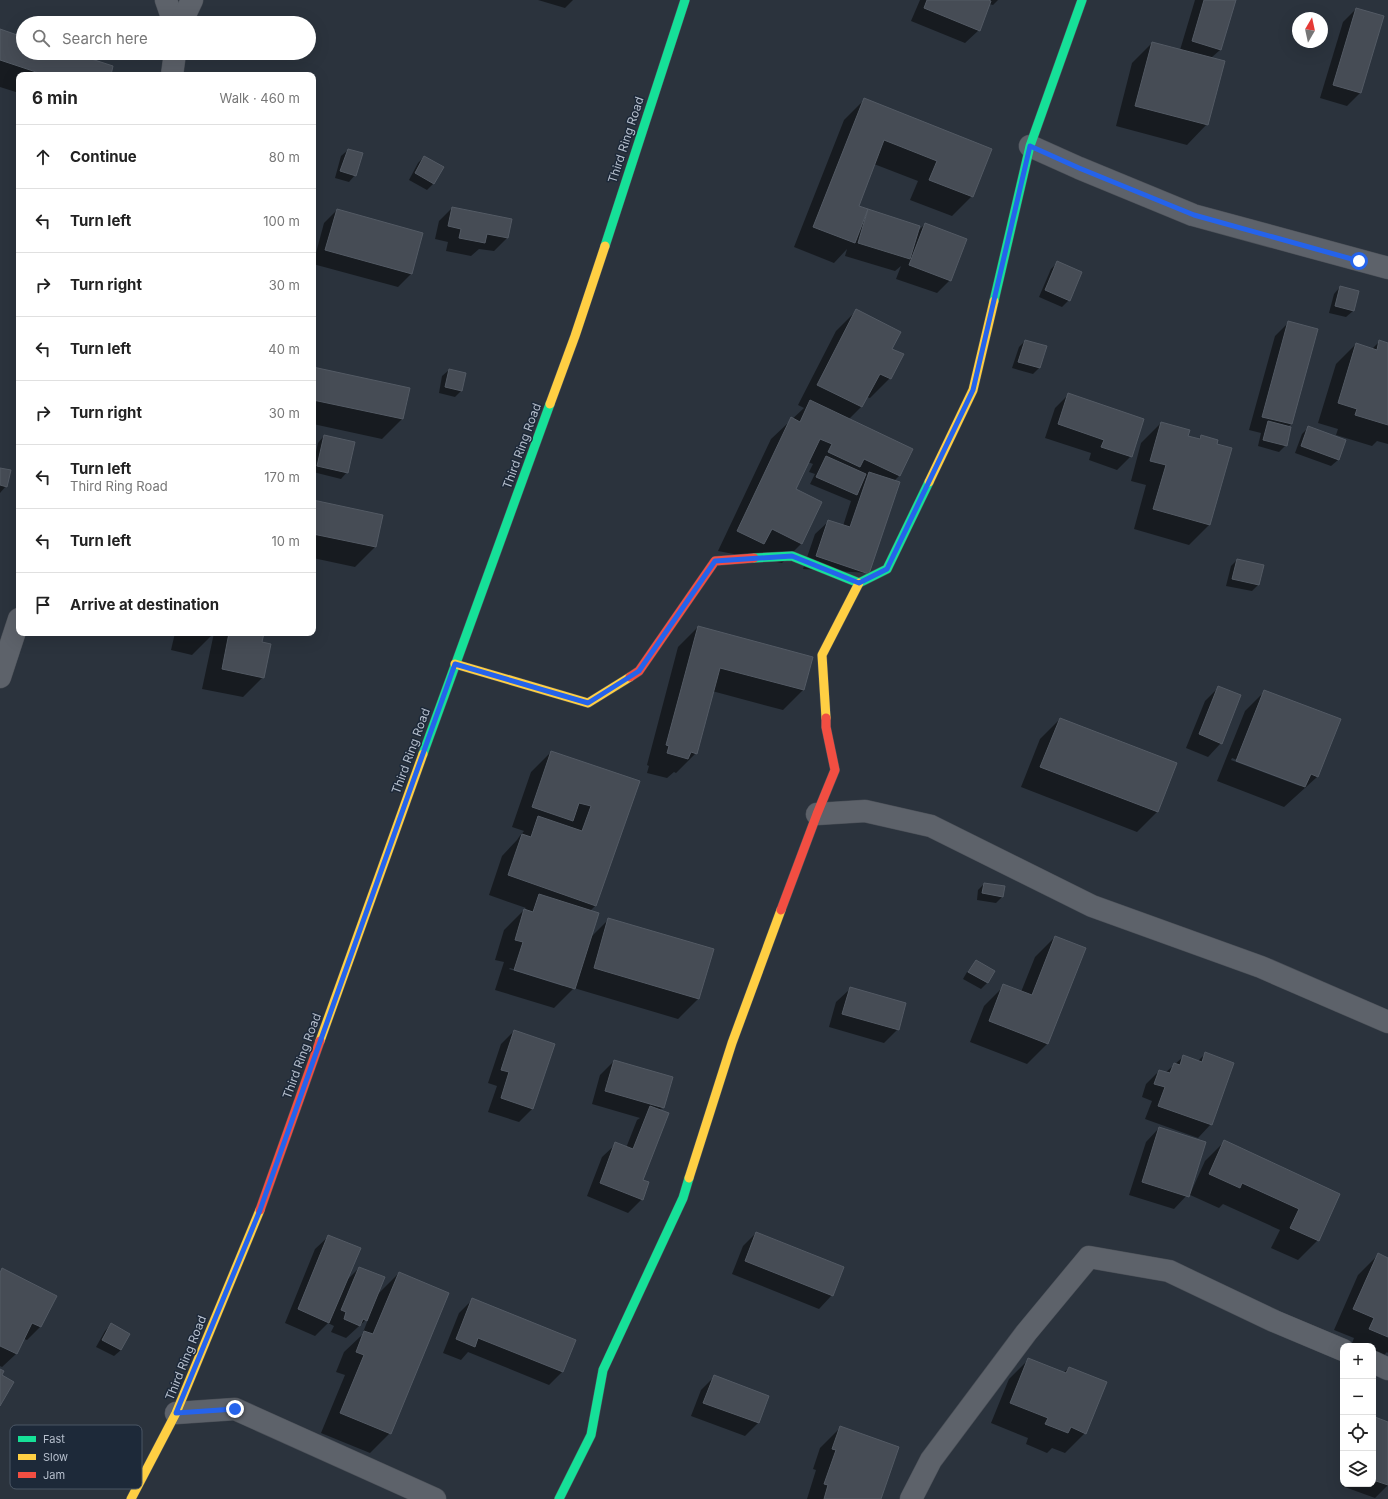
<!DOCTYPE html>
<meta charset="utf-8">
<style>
body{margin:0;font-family:Inter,sans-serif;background:#f2f2f2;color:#222}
.controls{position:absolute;right:12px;bottom:12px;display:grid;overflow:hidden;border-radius:8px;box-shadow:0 4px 16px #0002}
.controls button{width:36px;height:36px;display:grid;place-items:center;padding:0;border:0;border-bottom:1px solid #e0e0e0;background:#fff;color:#222;font:20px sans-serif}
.compass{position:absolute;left:1292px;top:12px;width:36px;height:36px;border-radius:50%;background:#fff;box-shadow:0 4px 16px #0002;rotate:9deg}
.stop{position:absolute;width:12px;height:12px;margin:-9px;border:3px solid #2563eb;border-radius:50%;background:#fff}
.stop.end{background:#2563eb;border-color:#fff;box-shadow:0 1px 4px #0008}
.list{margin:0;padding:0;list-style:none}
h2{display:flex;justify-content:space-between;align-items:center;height:52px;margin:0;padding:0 16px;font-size:17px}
h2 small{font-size:13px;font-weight:400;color:#767676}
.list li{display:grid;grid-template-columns:26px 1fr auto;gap:12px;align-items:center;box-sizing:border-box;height:64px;padding:0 16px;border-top:1px solid #e0e0e0}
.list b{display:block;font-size:15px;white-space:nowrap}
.list p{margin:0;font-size:13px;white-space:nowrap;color:#767676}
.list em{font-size:13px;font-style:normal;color:#767676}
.icon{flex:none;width:22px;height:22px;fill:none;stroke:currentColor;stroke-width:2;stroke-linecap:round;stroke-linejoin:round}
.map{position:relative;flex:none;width:1388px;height:1499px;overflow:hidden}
.search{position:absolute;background:#fff;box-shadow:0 4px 16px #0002;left:16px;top:16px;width:300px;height:44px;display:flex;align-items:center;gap:10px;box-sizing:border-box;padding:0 14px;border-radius:22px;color:#767676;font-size:15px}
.panel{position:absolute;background:#fff;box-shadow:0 4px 16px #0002;left:16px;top:72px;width:300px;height:564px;border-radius:8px}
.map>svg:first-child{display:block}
</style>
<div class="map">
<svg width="1388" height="1499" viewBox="0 0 1388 1499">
<rect width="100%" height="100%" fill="#2b333d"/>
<g fill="#0007" fill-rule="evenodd">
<polygon points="538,0 573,0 565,8"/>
<polygon points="920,0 998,0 993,5 989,4 979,30 965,43 911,21"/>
<polygon points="1195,0 1235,0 1220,50 1211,58 1207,124 1187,145 1116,126 1132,63 1152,43 1180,50"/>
<polygon points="1356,9 1383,17 1360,93 1347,106 1320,98 1343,22"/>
<polygon points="0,30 23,38 23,53 70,53 109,75 19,75 19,93 0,87"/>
<polygon points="864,100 991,149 972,196 952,216 910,200 918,181 874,164 857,206 865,214 869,210 917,232 925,224 950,280 937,293 896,279 901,266 895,271 845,256 847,249 834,263 794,247 844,120"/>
<polygon points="348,150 355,175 349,182 335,178 341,156"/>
<polygon points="424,157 434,183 427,190 409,180 418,163"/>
<polygon points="313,186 316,187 313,199"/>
<polygon points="452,208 507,238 494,251 479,249 471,256 446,251 448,242 435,239 439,221"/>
<polygon points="337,210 411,274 398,287 313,264 324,223"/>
<polygon points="1058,262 1069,300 1062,307 1039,297 1051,269"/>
<polygon points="1340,287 1358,292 1353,311 1346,317 1329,313 1334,294"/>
<polygon points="856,311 891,349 890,378 870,398 866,397 861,407 848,420 912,450 899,476 894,481 868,573 803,569 815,534 829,521 843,526 851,501 810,484 815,474 809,472 813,464 808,462 795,489 802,543 782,563 718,551 771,439 804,408 798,405 836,331"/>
<polygon points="1289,322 1317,330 1291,424 1288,427 1286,445 1279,452 1258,446 1261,433 1249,430 1275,336"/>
<polygon points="1025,341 1046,347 1039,368 1033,374 1012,368 1019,347"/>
<polygon points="1380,341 1388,344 1388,444 1377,441 1372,446 1336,435 1338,429 1318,423 1336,364 1356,344 1372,349"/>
<polygon points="313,368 409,389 402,419 382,439 313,424"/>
<polygon points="449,370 461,391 455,397 439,393 442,376"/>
<polygon points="1069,394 1131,456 1117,470 1089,460 1091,453 1045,438 1055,408"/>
<polygon points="1161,423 1187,437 1198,439 1201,436 1209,525 1189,545 1134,529 1146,485 1131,481 1141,443"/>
<polygon points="1309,427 1345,441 1338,460 1331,466 1295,453 1302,434"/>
<polygon points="324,436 347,472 341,479 313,472 313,465 318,443"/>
<polygon points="0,469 6,486 0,493"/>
<polygon points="313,501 382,516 375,547 355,567 313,558"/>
<polygon points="1237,560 1262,566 1258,585 1252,591 1226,586 1231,566"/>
<polygon points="698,627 812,658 803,690 783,710 712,691 696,753 676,773 674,772 667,778 647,773 649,766 647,765 678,647"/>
<polygon points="175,633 212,633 212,635 192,655 171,650"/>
<polygon points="214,633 263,633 261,643 263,677 243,697 202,689"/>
<polygon points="1218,688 1221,743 1208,757 1186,748 1205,701"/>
<path d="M 1265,691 L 1317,777 L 1284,807 L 1217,781 L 1245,711 ZM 1232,758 L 1301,785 L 1300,786 L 1231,760 Z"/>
<polygon points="1060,719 1157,812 1137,832 1021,787 1040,739"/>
<path d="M 551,752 L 638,782 L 596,905 L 590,911 L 590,938 L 609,919 L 698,999 L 678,1019 L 574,988 L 554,1008 L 495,990 L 504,962 L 495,960 L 504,930 L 526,908 L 489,895 L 502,856 L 517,840 L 519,837 L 524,831 L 512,827 L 531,772 ZM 510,968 L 563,984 L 563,986 L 509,969 Z"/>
<polygon points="984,884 1003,896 996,903 977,900 978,890"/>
<polygon points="1055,937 1047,1044 1027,1064 970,1042 984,1006 1004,986 1021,992 1035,957"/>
<polygon points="976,961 994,972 987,983 987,981 968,971"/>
<polygon points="967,972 987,983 981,989 963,979"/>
<polygon points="850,989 898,1029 884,1043 829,1027 836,1002"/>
<polygon points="514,1031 554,1044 532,1109 519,1122 488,1112 497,1086 488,1083 501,1044"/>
<polygon points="1205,1054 1211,1124 1198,1138 1145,1119 1152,1101 1142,1097 1146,1084 1159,1071 1165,1073 1184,1056 1198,1061"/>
<polygon points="614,1061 663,1107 660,1110 641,1180 642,1199 628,1213 587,1196 602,1157 616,1144 626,1148 637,1120 640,1118 592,1104 600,1075"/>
<polygon points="1159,1128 1191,1192 1205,1161 1225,1141 1339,1194 1318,1240 1298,1260 1271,1248 1280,1230 1223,1204 1219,1208 1188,1194 1174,1209 1129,1195 1146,1142"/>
<polygon points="756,1233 832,1295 819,1309 732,1274 743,1246"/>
<polygon points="329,1236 346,1281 359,1268 376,1296 399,1273 390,1433 370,1453 321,1433 345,1375 336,1372 344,1352 362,1335 369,1317 346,1338 331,1332 334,1326 328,1323 315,1336 285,1323 315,1249"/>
<polygon points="1378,1255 1388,1259 1388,1353 1387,1352 1378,1361 1373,1359 1373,1346 1351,1346 1354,1338 1334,1330 1358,1275"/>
<polygon points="2,1270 55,1296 40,1327 27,1340 24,1339 16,1354 2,1367 0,1366 0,1272"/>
<polygon points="472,1300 562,1372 549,1385 468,1352 461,1360 443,1353 459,1313"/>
<polygon points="111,1325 121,1350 114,1356 96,1347 105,1331"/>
<polygon points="1029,1359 1063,1373 1069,1368 1085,1433 1065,1453 1052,1448 1047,1453 1026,1444 1028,1438 991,1423 1009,1379"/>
<polygon points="714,1377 768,1397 758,1423 745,1436 691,1416 701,1390"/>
<polygon points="1375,1418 1388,1423 1388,1485 1375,1498 1342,1486 1343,1484 1373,1484 1373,1420"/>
<polygon points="840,1428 880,1499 807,1499 816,1470 813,1469 820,1448"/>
</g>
<g fill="#464c55" stroke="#535a64">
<polygon points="927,0 988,0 991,1 980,31 924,8"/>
<polygon points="1204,0 1236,0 1221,50 1192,41"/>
<polygon points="1356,8 1384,16 1361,93 1333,85"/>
<polygon points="0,29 23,37 23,53 73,53 113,66 111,75 45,75 0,60"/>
<polygon points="1152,42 1225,61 1208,125 1135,106"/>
<polygon points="864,98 992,149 973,197 929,180 937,161 884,140 859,206 868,209 855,243 813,227"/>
<polygon points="348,149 363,153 356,176 340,171"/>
<polygon points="424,156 444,167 434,184 415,173"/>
<polygon points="452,207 512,219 508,238 487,234 485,243 459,238 461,229 448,226"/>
<polygon points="337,209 423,233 412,274 325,250"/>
<polygon points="868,209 920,226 910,259 858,243"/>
<polygon points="925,223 967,239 951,281 909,265"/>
<polygon points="1057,261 1082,272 1070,301 1045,290"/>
<polygon points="1340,286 1359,291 1354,311 1335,306"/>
<polygon points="856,309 901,332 892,349 904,354 891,379 880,374 862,407 817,385"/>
<polygon points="1288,321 1318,329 1292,424 1262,417"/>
<polygon points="1025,340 1047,346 1040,368 1018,362"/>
<polygon points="1379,340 1388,343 1388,425 1355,415 1357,409 1338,403 1356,343 1377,350"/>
<polygon points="313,367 410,388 403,419 313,400"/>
<polygon points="449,369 466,373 462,391 445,387"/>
<polygon points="1068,393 1144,419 1132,457 1101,447 1104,440 1058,424"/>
<polygon points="810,400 913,449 900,476 864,459 860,467 828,452 832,444 820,439 796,489 822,502 802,544 772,529 764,544 737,531 791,417 800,422"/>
<polygon points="1268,421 1291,427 1287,446 1263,440"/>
<polygon points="1161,422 1190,430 1188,436 1200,439 1201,435 1218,440 1217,444 1232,448 1210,525 1153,509 1166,465 1150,461"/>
<polygon points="1308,426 1346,440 1339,460 1301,446"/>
<polygon points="324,435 355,442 348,473 317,466"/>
<polygon points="826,456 866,474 857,495 816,477"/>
<polygon points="0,468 11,470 7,487 0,485"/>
<polygon points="869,472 900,482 869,574 816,556 828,520 850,527"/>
<polygon points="313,500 383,515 376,547 313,534"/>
<polygon points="1237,559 1264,565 1259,585 1232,579"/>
<polygon points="698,626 813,657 804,690 720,668 697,754 691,752 688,759 667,753 669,746 666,745"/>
<polygon points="229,633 264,633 262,642 271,644 264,678 222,669"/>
<polygon points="1218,686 1241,695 1222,744 1199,734"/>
<polygon points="1264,690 1341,719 1318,777 1311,774 1305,787 1236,761"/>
<polygon points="1060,718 1177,763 1158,812 1040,767"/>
<polygon points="551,751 640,781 596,906 508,875 522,834 531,837 538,816 582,831 591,806 579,803 573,821 532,807"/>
<polygon points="984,883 1005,886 1003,897 982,893"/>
<polygon points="539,894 599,913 575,989 514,970 523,942 515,940 524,909 533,912"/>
<polygon points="608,918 714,949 699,999 594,968"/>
<polygon points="1055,936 1086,948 1048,1044 989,1021 1003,984 1032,995"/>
<polygon points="976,960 995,971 988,983 968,972"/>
<polygon points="850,987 906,1003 899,1030 842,1014"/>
<polygon points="514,1030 555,1044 533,1109 501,1098 509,1072 501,1070"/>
<polygon points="1205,1052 1234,1063 1212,1125 1158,1106 1165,1087 1154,1084 1159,1070 1170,1073 1174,1063 1180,1065 1183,1055 1202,1062"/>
<polygon points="614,1060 673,1077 664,1108 605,1091"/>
<polygon points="650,1106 669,1113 643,1180 649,1182 643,1200 600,1183 615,1142 633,1149"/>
<polygon points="1159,1127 1206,1142 1189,1197 1142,1182"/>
<polygon points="1224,1140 1340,1194 1319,1241 1290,1228 1299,1209 1242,1183 1240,1188 1209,1174"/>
<polygon points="756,1232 844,1267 833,1296 745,1261"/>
<polygon points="328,1235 361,1248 329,1323 298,1309"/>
<polygon points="1378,1253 1388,1258 1388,1337 1369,1329 1374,1318 1353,1309"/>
<polygon points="359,1267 385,1277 367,1321 363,1319 360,1326 344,1319 346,1312 341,1310"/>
<polygon points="2,1268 57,1296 41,1327 32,1323 17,1354 0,1346 0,1273"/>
<polygon points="399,1272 449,1293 391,1434 340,1413 364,1355 356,1352 364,1331 373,1334"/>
<polygon points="472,1298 576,1340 563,1372 478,1338 475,1347 456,1339"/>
<polygon points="111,1323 130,1334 121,1350 102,1340"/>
<polygon points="1028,1358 1066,1373 1069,1367 1107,1382 1086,1434 1071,1427 1068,1433 1045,1424 1048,1418 1010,1403"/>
<polygon points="0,1369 4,1371 2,1375 14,1382 0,1406"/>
<polygon points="714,1375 769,1396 759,1423 703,1403"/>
<polygon points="1375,1417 1388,1422 1388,1485 1373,1480 1373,1422"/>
<polygon points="840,1426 899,1447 881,1499 824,1499 828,1485 824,1484 836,1450 832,1449"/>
</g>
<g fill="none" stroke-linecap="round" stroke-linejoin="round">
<g stroke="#4a4f57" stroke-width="23">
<g id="street">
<polyline points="166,0 174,23"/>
<polyline points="181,23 192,0"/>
<polyline points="172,75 175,53"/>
<polyline points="1030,146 1079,168 1193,215 1388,268"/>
<polyline points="0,677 19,619"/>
<polyline points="817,814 865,811 931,826 1092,906 1261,967 1388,1022"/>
<polyline points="1373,1362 1388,1369"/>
<polyline points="176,1413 235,1409 435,1499"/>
<polyline points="911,1499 931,1460 1026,1333 1089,1257 1169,1271 1274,1321 1343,1350"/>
</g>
</g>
<g stroke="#4a4f57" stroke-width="10">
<g id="fast">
<polyline points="605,246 685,0"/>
<polyline points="994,301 1030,146 1082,0"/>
<polyline points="754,558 792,556 859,583 887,569 929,482"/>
<polyline points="423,754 550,404"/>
<polyline points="559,1499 591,1435 603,1370 683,1198 689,1178"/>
</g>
</g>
<g stroke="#4a4f57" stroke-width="10">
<g id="slow">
<polyline points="550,404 575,336 605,246"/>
<polyline points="929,482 973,390 994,301"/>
<polyline points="455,664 588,703 630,677"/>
<polyline points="826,718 822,655 859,583"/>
<polyline points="320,1041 423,754"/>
<polyline points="689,1178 732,1043 781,910"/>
<polyline points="131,1499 176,1413 260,1210"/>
</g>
</g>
<g stroke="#4a4f57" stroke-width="10">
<g id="jam">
<polyline points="630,677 639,671 715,561 754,558"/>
<polyline points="781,910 817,814 835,770 826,727 826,718"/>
<polyline points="260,1210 320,1041"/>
</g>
</g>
<use href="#street" stroke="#5d626a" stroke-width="22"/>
<use href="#fast" stroke="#16e098" stroke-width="9"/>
<use href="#slow" stroke="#ffcf43" stroke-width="9"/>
<use href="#jam" stroke="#f24e42" stroke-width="9"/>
</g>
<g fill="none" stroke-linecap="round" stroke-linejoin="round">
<polyline stroke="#2563eb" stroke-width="5" points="235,1409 176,1413 260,1210 455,664 588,703 639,671 715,561 792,556 859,583 887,569 973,390 1030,146 1079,168 1194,215 1359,261"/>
</g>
<g text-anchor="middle" stroke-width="3" stroke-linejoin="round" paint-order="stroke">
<g font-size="12" fill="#b6bfcd" stroke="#1d2939">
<text transform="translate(626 140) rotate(-72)" y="4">Third Ring Road</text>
<text transform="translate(522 446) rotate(-70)" y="4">Third Ring Road</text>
<text transform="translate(411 751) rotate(-70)" y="4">Third Ring Road</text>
<text transform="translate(302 1056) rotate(-70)" y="4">Third Ring Road</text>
<text transform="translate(186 1358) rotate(-68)" y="4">Third Ring Road</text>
</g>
</g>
<rect x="10" y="1425" width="132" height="64" rx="6" fill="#1d2939" stroke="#4b5665" stroke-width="1"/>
<rect x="18" y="1436" width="18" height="6" fill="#16e098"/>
<rect x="18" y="1454" width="18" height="6" fill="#ffcf43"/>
<rect x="18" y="1472" width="18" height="6" fill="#f24e42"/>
<g font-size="11" fill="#b6bfcd">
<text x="43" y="1443">Fast</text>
<text x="43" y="1461">Slow</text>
<text x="43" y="1479">Jam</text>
</g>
</svg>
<div class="controls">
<button>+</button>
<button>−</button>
<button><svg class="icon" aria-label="locate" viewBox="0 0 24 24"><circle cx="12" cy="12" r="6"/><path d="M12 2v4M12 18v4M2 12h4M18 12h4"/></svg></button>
<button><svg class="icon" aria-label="layers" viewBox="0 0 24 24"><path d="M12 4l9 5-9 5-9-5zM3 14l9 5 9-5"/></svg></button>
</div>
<svg class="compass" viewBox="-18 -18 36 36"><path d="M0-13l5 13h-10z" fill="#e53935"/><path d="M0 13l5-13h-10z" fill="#767676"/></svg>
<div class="stop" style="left:1359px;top:261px"></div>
<div class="stop end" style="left:235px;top:1409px"></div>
<div class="search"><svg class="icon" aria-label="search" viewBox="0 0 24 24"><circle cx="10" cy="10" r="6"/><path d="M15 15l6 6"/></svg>Search here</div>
<section class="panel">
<h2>6 min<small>Walk · 460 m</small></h2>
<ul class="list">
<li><svg class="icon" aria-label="ahead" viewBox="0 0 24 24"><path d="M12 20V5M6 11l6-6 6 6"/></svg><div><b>Continue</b></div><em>80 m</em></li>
<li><svg class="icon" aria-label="left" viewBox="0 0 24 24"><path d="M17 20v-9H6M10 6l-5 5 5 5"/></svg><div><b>Turn left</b></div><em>100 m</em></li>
<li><svg class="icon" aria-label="right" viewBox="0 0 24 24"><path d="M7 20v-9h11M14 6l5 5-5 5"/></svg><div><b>Turn right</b></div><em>30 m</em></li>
<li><svg class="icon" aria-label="left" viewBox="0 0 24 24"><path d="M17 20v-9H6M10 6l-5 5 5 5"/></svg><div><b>Turn left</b></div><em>40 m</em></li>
<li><svg class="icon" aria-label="right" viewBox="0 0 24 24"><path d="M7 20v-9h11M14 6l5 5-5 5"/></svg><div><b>Turn right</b></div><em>30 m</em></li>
<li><svg class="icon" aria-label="left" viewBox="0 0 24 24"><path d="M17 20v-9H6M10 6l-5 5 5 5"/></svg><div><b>Turn left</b><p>Third Ring Road</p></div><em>170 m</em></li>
<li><svg class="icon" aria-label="left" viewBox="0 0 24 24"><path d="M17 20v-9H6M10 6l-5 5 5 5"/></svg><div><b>Turn left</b></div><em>10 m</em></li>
<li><svg class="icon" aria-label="arrive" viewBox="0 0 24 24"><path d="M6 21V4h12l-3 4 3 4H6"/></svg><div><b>Arrive at destination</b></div></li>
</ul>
</section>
</div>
